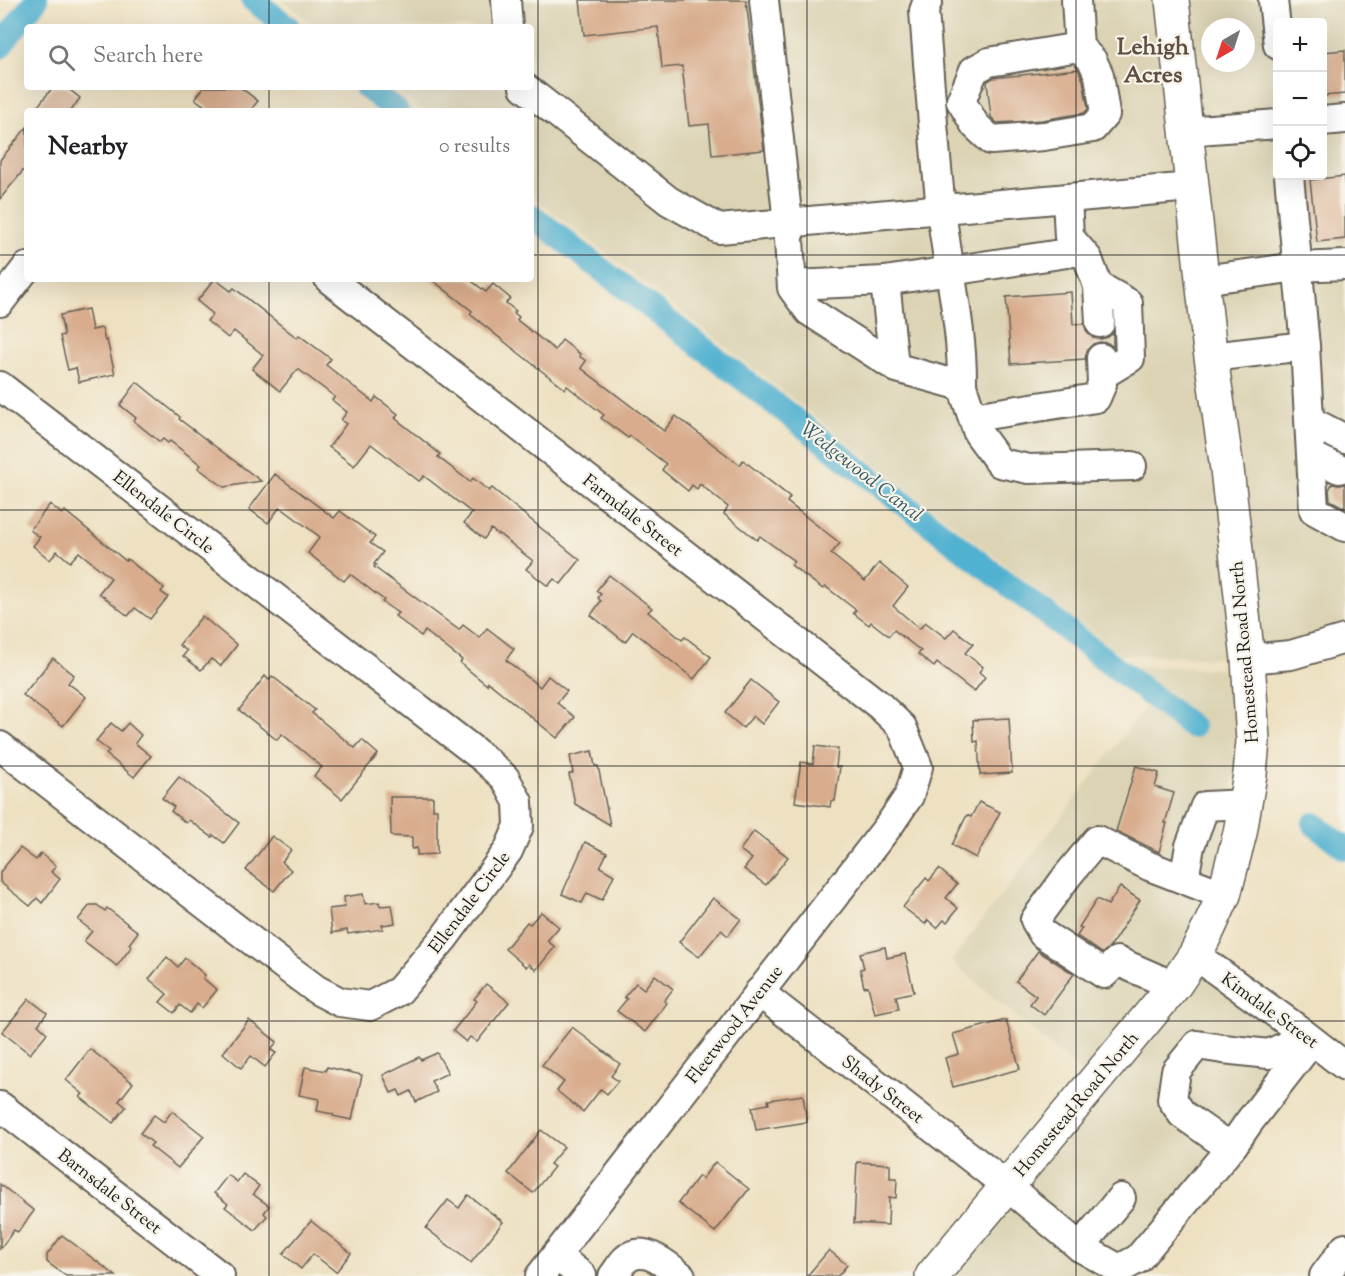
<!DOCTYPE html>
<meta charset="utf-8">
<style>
body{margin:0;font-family:"Sorts Mill Goudy",serif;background:#f6f6f6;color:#202124}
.controls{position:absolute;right:18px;top:18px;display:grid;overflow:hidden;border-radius:6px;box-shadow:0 6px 24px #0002}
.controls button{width:54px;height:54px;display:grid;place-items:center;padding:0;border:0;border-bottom:2px solid #e0e0e0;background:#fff;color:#202124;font:30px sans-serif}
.compass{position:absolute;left:1201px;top:18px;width:54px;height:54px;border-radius:50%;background:#fff;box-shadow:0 6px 24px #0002;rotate:219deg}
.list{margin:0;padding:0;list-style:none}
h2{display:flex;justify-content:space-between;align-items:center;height:78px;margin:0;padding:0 24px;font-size:26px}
h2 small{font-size:20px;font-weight:400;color:#757577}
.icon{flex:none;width:33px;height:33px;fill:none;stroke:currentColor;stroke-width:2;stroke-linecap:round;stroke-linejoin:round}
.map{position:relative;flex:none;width:1345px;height:1276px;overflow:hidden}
.search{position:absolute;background:#fff;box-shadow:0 6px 24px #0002;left:24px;top:24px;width:510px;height:66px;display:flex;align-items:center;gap:15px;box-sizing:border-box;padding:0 21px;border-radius:6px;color:#757577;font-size:22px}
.panel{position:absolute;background:#fff;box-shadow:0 6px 24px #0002;left:24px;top:108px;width:510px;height:174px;border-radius:6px}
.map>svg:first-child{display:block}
</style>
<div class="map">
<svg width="1345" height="1276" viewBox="0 0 1345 1276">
<rect width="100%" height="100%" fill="#f7f3e8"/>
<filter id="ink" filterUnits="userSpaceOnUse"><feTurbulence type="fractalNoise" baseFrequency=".0167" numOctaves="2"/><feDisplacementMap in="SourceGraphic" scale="12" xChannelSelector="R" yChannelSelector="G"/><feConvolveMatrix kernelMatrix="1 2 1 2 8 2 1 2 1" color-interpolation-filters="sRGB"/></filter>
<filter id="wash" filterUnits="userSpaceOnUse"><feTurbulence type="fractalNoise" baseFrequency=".008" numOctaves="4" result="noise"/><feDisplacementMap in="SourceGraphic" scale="24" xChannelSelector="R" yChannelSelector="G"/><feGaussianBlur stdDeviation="1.35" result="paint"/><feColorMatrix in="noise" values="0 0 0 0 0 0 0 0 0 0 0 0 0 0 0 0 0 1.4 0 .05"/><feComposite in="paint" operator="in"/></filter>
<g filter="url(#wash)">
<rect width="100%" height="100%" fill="#eee1c2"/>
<g fill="#dbd3b4" fill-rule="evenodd">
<path d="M 282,0 L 1345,0 L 1345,639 L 1248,659 L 1120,654 L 531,195 L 531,111 L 424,111 L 393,87 L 531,87 L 531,27 L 317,27 ZM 1278,22 L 1322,22 L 1322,176 L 1278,176 ZM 1210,27 L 1246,27 L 1246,63 L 1210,63 Z"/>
<polygon points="531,209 1113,663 1118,665 1236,670 1241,742 1213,892 1184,949 1084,1075 951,961 1149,702 531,220"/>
<polygon points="1205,960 1308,1036 1121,1276 947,1276"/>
</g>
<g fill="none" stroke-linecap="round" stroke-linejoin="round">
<g stroke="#51b1d0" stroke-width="24">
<polyline points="253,0 288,27"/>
<polyline points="0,47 36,0"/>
<polyline points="366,87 397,111"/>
<polyline points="531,215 1192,727"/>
<polyline points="1314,824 1345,848"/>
</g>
</g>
<g id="blocks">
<g fill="#d8ac8c">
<polygon points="580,0 746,0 764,150 712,155 709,124 689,126 682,66 662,68 658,27 584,35"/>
<polygon points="1345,50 1345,94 1323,96 1323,52"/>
<polygon points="1078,69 1083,80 1088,109 1084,113 1042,120 997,123 991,117 987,82 993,78"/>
<polygon points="53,87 66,87 80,98 71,111 34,111"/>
<polygon points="204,87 240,87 258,101 250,111 212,111 195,99"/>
<polygon points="27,127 27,166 0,199 0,160"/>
<polygon points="1345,176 1345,239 1317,242 1310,180"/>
<polygon points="215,279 231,291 234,288 297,338 299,335 331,359 326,365 373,402 376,397 398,414 395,418 440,454 438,457 470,482 473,478 489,491 492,488 580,560 561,584 554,579 548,586 526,569 533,561 499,534 498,535 491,529 484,539 464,523 472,513 424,476 419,481 371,444 354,466 329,447 346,424 341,420 347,412 332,400 335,397 298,369 280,391 252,369 263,355 234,331 228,338 207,321 213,314 197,301"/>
<polygon points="431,279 469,279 486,292 493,284 510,298 506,303 516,311 514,313 519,317 517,320 555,350 562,340 580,354 579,356 586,361 581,368 664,431 676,416 740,465 743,460 790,497 787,502 840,543 831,554 865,581 879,563 908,587 893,606 920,629 925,622 946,638 954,629 973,644 965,653 983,667 979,672 985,677 974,692 937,663 934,667 918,654 921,651 894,630 889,636 871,622 869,625 853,613 856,610 826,587 823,589 791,565 794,561 760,536 757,540 724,514 728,507 700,484 697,489 692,485 688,491 662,470 666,464 630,436 628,438 601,418 604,415 567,386 565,389 516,351 470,314 472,311"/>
<polygon points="1071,292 1073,324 1084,324 1087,332 1093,338 1101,339 1108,337 1113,333 1113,347 1108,343 1100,342 1093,344 1087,350 1085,359 1011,364 1006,297"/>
<polygon points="88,309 92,330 102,328 105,341 107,340 115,374 79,382 76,368 68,370 60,336 64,335 60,315"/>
<polygon points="137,382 180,417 179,419 261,481 224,487 198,468 201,465 170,441 168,443 163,439 160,442 134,421 136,418 120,405"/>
<polygon points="275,474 334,518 340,511 375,537 370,543 383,552 374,564 376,565 374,567 459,630 463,625 480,638 487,628 514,649 506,660 540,687 548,676 567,691 557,703 575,717 557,738 488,682 487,685 460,663 462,660 425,631 421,636 395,616 398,613 382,602 384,600 350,574 344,581 308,553 320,537 280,507 268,523 249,509"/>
<polygon points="1332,484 1340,485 1345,484 1345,508 1330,500 1329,490"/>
<polygon points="50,504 62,514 65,511 126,561 127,559 164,588 161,592 168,597 150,619 135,608 128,616 99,593 111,578 79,552 70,562 57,551 50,560 33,546 40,537 30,530"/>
<polygon points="609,575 652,608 648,612 682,640 685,637 711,657 694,679 633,631 625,642 591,615 601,601 598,598 601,594 596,591"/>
<polygon points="202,616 237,645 221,666 211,659 201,670 183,656 187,651 179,645"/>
<polygon points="53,658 74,675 68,683 86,697 63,726 23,695"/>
<polygon points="265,676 269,680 272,676 315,710 312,713 355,748 362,740 378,754 342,799 314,776 322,767 282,734 277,740 239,710"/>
<polygon points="751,680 779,702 762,724 753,716 743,728 725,713"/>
<polygon points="1009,718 1012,773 980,775 978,741 974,742 973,720"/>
<polygon points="111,723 121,731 128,723 141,735 135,743 151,756 134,777 106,754 109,751 96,741"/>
<polygon points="815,746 838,749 836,767 840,767 835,801 831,801 830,807 795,802 801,762 813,764"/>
<polygon points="592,751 595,766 598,766 610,825 575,804 569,774 573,773 570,756"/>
<polygon points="1136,766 1159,773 1155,787 1174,793 1165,823 1167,823 1159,852 1116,831"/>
<polygon points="179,777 239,823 224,843 213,835 212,837 189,820 186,823 171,811 174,807 162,798"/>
<polygon points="390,797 433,797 433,809 437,809 437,854 417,855 417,848 412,849 412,837 391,836"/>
<polygon points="979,802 1000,812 976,858 952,845 967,815 971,817"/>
<polygon points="754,831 788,857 766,885 744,869 752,859 740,850"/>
<polygon points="272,836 291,850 282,862 291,870 274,891 246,870"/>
<polygon points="585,842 607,853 600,867 614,875 602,900 587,893 582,903 562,894"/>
<polygon points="20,848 36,860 41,853 56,866 51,872 60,879 42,903 37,898 30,906 0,882 0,872"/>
<polygon points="939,869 957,884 946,898 958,908 947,922 944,920 937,928 928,920 925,924 903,907 926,878 929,881"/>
<polygon points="1120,887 1140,900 1110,947 1102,953 1077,936 1082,928 1079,927 1097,899 1108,905"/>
<polygon points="363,894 365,904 379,902 380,906 392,905 395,923 382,925 383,929 348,934 347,930 332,933 329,909 345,907 344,897"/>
<polygon points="713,898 741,919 728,936 721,930 699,957 679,942"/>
<polygon points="90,905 97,905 105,911 107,908 138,932 129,944 132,946 117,966 84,941 92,931 78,920"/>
<polygon points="541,912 559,927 547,941 555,947 536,970 529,964 526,967 505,949 527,922 530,924"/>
<polygon points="885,947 887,958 905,954 914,992 896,996 899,1009 875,1014 868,986 864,987 860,969 864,968 860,953"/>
<polygon points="1038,951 1074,974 1044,1015 1030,1004 1036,996 1016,981"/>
<polygon points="167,957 178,967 185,958 205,975 203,978 217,990 202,1008 197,1004 190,1013 180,1005 174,1013 160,1002 167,994 149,979"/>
<polygon points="655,975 673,989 664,1001 667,1003 645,1032 617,1011 627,999 624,997 636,983 644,989"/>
<polygon points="486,984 509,1002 477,1042 470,1037 466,1042 453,1031 477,1001 474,999"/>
<polygon points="29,999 47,1013 38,1025 47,1033 30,1054 2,1032"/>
<polygon points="249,1020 277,1042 271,1050 276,1053 265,1067 251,1056 241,1068 223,1053"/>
<polygon points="1006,1020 1020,1069 953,1087 945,1058 959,1054 953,1034"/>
<polygon points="572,1027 620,1064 611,1076 618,1081 607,1094 601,1089 583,1112 557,1091 564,1082 542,1065"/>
<polygon points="90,1049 133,1083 119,1101 126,1107 113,1123 80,1097 83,1094 66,1080"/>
<polygon points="437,1053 448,1073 431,1081 437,1092 416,1102 411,1091 401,1096 398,1090 391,1093 383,1075 419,1057 421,1060"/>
<polygon points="305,1067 326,1071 327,1067 362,1075 352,1120 333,1116 333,1114 317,1111 319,1099 299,1095"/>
<polygon points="803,1095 807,1122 756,1130 752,1107 769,1104 768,1100"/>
<polygon points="172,1111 204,1136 178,1168 150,1146 153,1143 140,1133 154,1115 164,1122"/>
<polygon points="541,1130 564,1147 550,1164 554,1167 533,1193 508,1173"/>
<polygon points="715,1162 749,1189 715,1232 678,1203 699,1176 702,1179"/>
<polygon points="857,1162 890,1164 890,1178 897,1178 896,1198 889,1197 888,1225 854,1223"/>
<polygon points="243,1174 259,1186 253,1194 269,1206 264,1213 267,1216 255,1230 225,1207 228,1204 214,1193 228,1175 237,1182"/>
<polygon points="0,1184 34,1211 18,1232 14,1230 0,1249"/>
<polygon points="468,1195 503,1222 471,1263 426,1228 448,1200 459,1208"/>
<polygon points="311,1221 351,1253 336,1272 313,1254 301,1269 283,1254"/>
<polygon points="62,1235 116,1276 66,1276 47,1262 47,1255"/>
<polygon points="829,1250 847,1265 838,1276 807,1276"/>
</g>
</g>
</g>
<g filter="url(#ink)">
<use href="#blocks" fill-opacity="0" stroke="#666156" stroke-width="1.5"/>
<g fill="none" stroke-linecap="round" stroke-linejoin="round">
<g stroke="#666156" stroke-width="32">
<g id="minor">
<polyline points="506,0 508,27"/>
<path d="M 764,0 L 788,223 L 792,288 L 809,311 L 897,368 L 962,386 C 963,326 947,267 941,208 C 934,143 929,77 924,11 L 928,0"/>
<polyline points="1273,0 1278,45"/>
<polyline points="524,87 669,201 719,229 1191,187"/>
<polyline points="961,101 975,125 991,140 1044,136 1093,128 1105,114 1099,75 1092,60 1079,47 1076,0"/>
<polyline points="961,101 974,70 989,62 1079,47"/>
<polyline points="1322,121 1345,119"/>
<polyline points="1185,131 1278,124"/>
<polyline points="1289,176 1305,346 1314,510 1345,527"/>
<polyline points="1067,198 1069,237 1088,259 1098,286 1100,323"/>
<polyline points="329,279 879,705 902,727 918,767 909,796 890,824 540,1276"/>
<polyline points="1202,280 1298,267 1345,265"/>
<polyline points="792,285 885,281"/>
<polyline points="1098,286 1128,303 1130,358 1102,375"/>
<polyline points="0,302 27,267"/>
<polyline points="1211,357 1305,346"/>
<polyline points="894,366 885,281 1080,251"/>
<polyline points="0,386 483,758 505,778 518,802 519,826 508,851 444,938 399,991 370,1006 340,1002 317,990 286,967 0,746"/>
<polyline points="962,386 978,433 1000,463 1029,469 1132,466"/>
<polyline points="973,417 1096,398 1102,384 1101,358"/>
<polyline points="1310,421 1345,439"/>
<polyline points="1312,456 1339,469"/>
<polyline points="1248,659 1291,655 1345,639"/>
<polyline points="1184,879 1190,846 1205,806 1245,804"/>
<polyline points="1195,955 1295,1027 1345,1066"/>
<polyline points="1174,986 1117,961 1104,974 1043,934 1035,920 1068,875 1097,840 1149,866 1224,895"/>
<polyline points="759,992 1007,1186 1080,1247 1119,1269 1138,1259 1233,1145 1249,1122 1312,1041"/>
<polyline points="0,1106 220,1276"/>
<polyline points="1233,1145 1216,1138 1182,1114 1172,1099 1176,1071 1197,1045 1223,1049 1269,1054 1286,1046 1300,1031"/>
<polyline points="1080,1247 1121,1198"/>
<polyline points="556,1255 582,1276"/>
<path d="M 613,1276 C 617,1271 621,1264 625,1260 C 643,1243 667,1265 681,1276"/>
<polyline points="1324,1276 1345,1248"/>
</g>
</g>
<g stroke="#666156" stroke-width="36">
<polyline id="major" points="932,1276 1174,986 1195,955 1209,928 1224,895 1240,833 1250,774 1253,741 1248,659 1227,469 1209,343 1172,0"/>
</g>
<use href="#minor" stroke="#fff" stroke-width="28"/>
<use href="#major" stroke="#fff" stroke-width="33"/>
</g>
</g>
<path fill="none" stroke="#1c1c1c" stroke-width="1.5" stroke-opacity="0.55" d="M 269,0 L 269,27M 538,0 L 538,1276M 807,0 L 807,1276M 1076,0 L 1076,1276M 269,87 L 269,111M 0,255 L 27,255M 531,255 L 1345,255M 269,279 L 269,1276M 0,510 L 1345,510M 0,766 L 1345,766M 0,1021 L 1345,1021"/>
<g text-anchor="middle" stroke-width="4.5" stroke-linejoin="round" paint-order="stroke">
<g font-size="18" fill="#1c1c1c" stroke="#f7f3e8">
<text transform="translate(164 512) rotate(38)" y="6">Ellendale Circle</text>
<text transform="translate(633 515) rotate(38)" y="6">Farmdale Street</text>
<text transform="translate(1244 652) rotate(-95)" y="6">Homestead Road North</text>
<text transform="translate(469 902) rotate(-53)" y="6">Ellendale Circle</text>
<text transform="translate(1270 1010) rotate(36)" y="6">Kimdale Street</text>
<text transform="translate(734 1024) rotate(-52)" y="6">Fleetwood Avenue</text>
<text transform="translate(883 1089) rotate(38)" y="6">Shady Street</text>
<text transform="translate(1076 1104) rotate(-50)" y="6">Homestead Road North</text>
<text transform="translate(110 1191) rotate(38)" y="6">Barnsdale Street</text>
</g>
<g font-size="20" font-style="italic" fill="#315864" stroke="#f7f3e8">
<text transform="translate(862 471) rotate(38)" y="7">Wedgewood Canal</text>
</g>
<g font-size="24" font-weight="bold" fill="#5e4e43" stroke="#f7f3e8">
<text x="1153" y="54">Lehigh<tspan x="1153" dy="28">Acres</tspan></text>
</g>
</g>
</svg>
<div class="controls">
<button>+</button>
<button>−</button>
<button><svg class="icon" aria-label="locate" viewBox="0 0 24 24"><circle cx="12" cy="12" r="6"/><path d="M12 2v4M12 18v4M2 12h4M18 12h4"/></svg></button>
</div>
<svg class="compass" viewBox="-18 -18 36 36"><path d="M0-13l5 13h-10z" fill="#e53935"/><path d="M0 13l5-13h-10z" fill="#757577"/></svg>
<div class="search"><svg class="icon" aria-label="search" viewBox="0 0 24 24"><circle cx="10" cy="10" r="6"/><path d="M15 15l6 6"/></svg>Search here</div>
<section class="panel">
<h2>Nearby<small>0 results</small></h2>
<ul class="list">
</ul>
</section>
</div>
